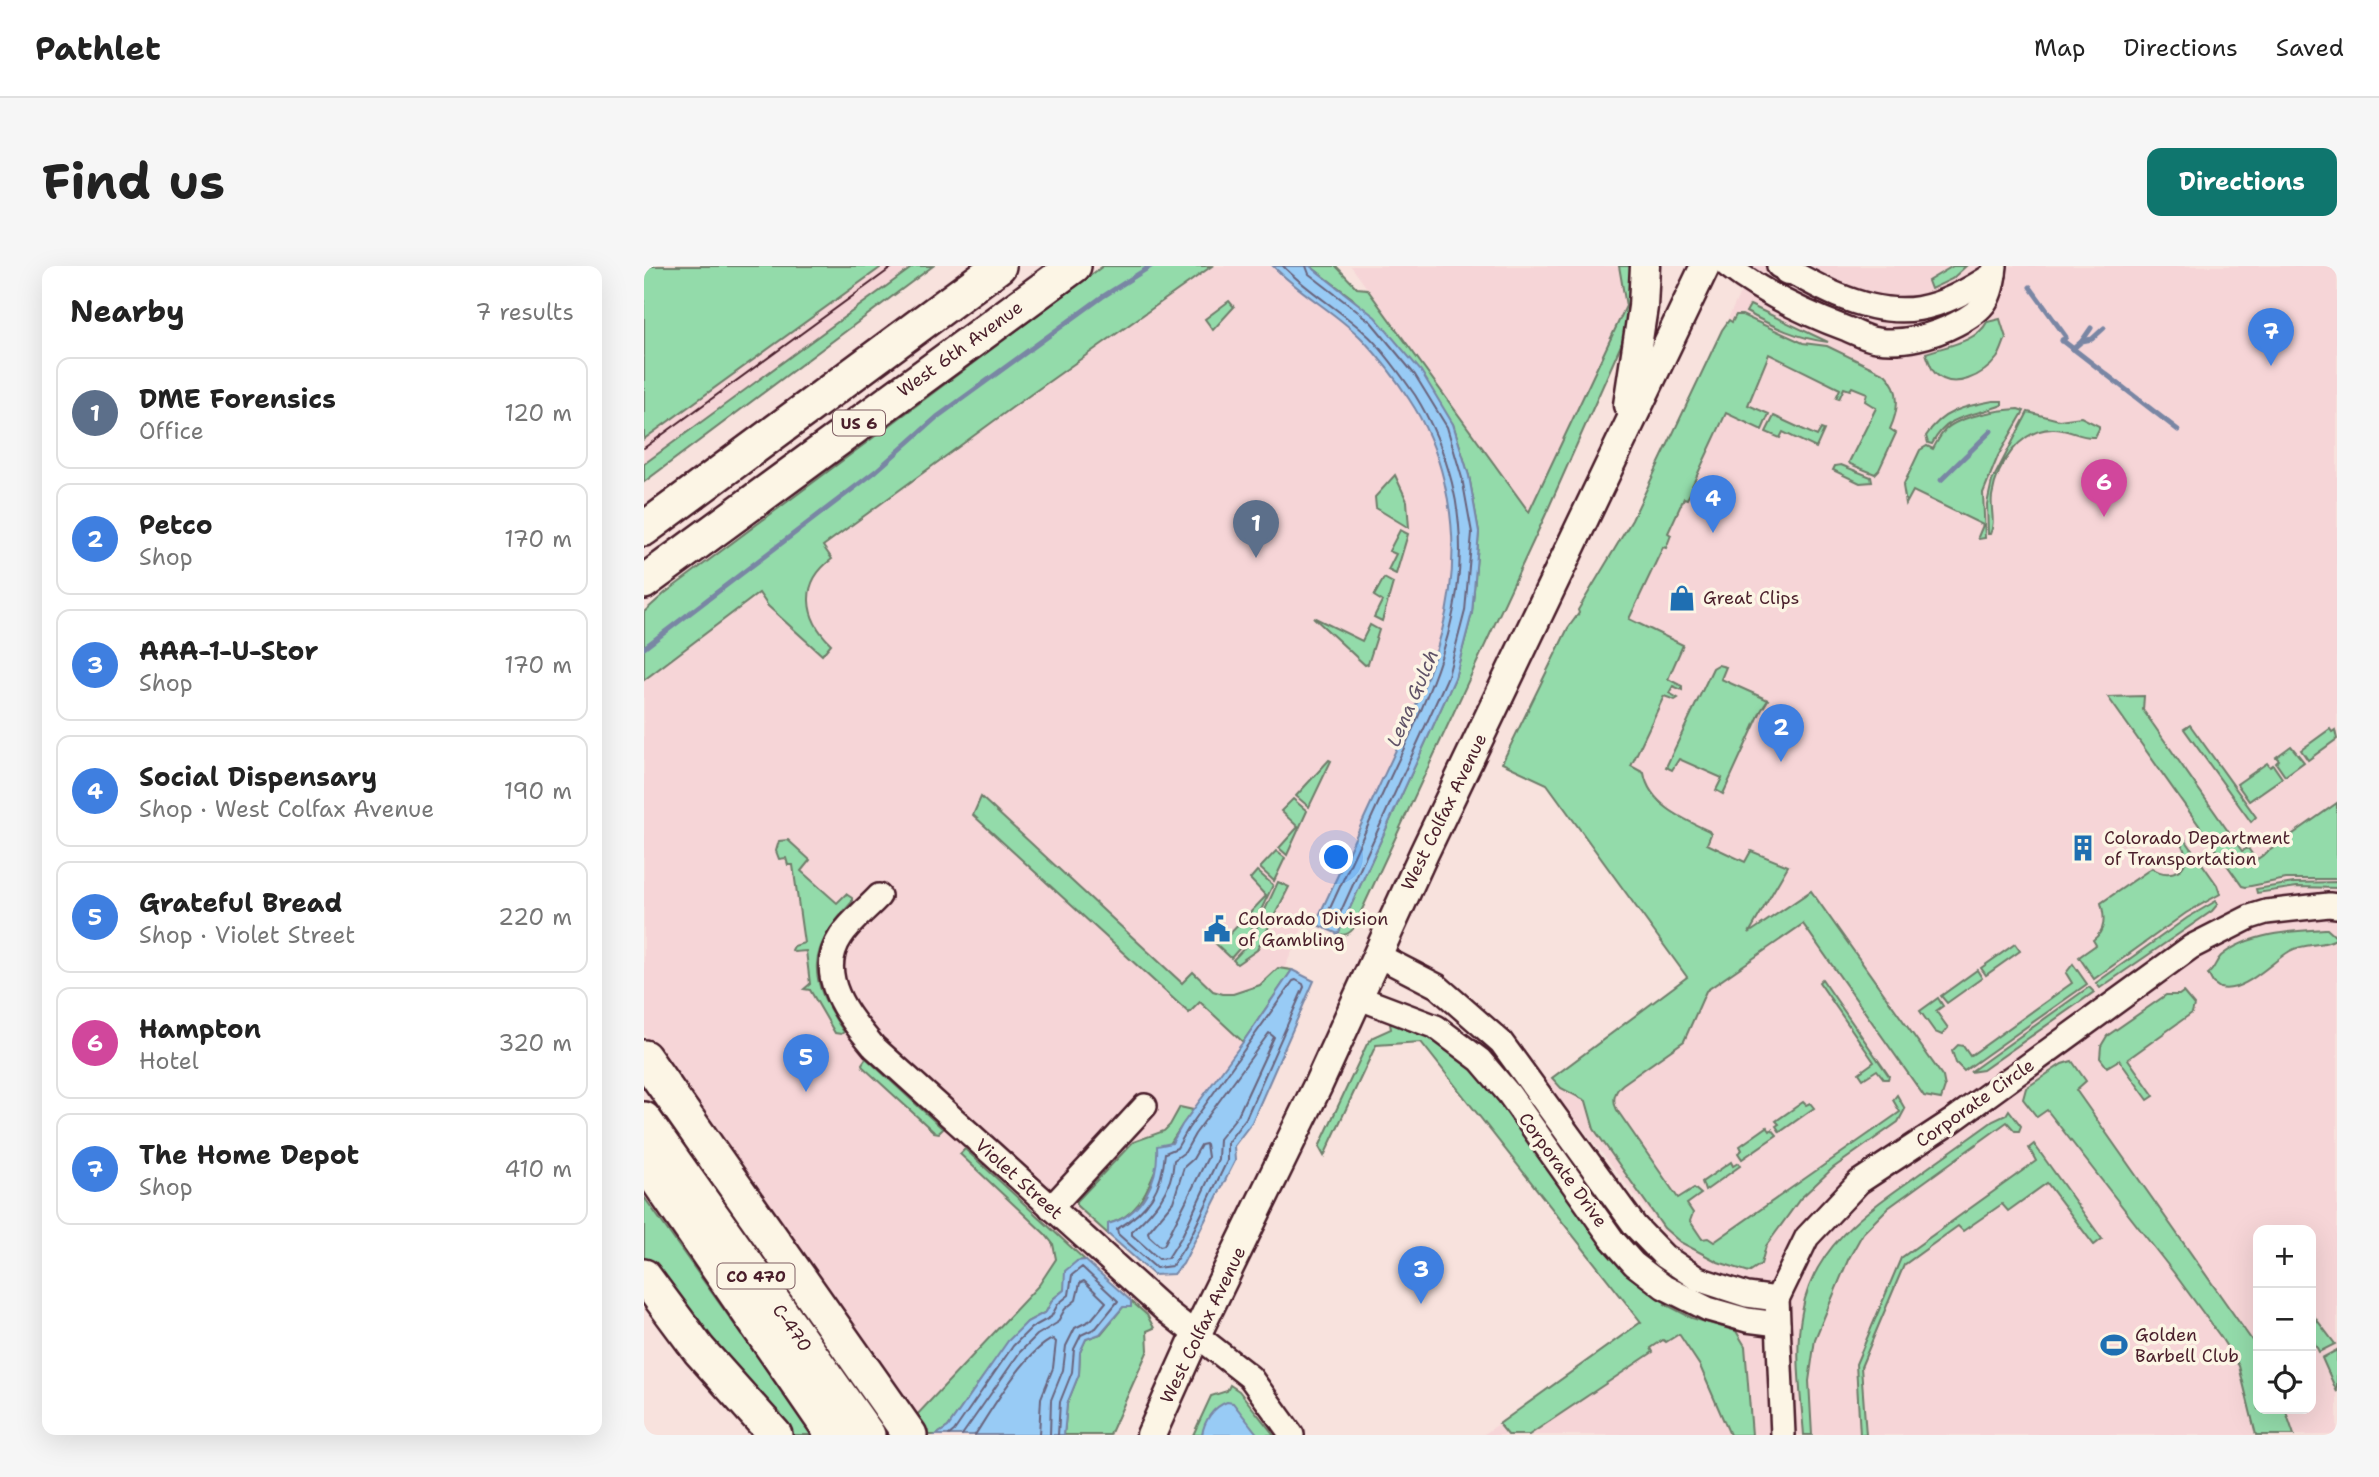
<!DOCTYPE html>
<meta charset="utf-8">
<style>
body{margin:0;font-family:"Shantell Sans",sans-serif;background:#f6f6f6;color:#222}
.controls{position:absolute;right:21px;bottom:21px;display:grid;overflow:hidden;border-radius:14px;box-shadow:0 7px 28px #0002}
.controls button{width:63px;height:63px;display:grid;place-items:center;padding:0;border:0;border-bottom:2px solid #e0e0e0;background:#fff;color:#222;font:35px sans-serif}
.you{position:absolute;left:693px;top:592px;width:24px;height:24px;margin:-18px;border:5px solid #fff;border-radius:50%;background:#1a73e8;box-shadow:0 0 0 10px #1a73e833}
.badge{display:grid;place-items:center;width:46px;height:46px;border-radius:50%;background:#0f766e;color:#fff;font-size:23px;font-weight:700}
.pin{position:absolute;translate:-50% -58px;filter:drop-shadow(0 2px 4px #0008)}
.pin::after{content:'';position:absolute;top:37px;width:24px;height:21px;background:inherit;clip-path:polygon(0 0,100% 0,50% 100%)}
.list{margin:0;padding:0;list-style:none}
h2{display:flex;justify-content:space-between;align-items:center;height:91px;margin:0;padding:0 28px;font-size:30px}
h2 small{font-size:23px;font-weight:400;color:#767676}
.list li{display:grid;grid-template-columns:46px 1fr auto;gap:21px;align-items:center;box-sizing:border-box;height:112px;margin:0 14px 14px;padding:0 14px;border:2px solid #e0e0e0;border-radius:14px}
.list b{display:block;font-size:26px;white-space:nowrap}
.list p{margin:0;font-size:23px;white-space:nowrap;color:#767676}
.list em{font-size:23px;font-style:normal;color:#767676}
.icon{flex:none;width:38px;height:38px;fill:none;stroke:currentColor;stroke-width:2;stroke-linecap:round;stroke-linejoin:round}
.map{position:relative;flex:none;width:1693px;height:1169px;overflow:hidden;border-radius:14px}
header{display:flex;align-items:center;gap:42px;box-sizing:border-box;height:98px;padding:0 35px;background:#fff;border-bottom:2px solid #e0e0e0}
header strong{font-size:33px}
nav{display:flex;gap:38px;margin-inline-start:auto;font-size:24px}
.intro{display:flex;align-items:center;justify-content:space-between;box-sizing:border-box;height:168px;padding:0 42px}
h1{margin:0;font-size:49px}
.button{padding:18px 32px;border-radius:14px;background:#0f766e;color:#fff;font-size:24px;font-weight:700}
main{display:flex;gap:42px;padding:0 42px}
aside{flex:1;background:#fff;border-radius:14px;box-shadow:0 7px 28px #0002}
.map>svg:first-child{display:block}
</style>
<header>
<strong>Pathlet</strong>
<nav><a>Map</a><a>Directions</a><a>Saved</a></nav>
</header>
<div class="intro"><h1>Find us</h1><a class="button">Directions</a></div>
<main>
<aside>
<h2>Nearby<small>7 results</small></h2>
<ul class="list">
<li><span class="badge" style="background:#5c6f8a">1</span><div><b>DME Forensics</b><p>Office</p></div><em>120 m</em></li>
<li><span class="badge" style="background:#3f7fe0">2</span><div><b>Petco</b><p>Shop</p></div><em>170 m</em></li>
<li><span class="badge" style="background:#3f7fe0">3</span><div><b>AAA-1-U-Stor</b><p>Shop</p></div><em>170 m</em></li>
<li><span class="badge" style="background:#3f7fe0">4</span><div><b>Social Dispensary</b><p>Shop · West Colfax Avenue</p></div><em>190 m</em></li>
<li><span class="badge" style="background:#3f7fe0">5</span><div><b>Grateful Bread</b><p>Shop · Violet Street</p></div><em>220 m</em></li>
<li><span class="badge" style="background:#d1479c">6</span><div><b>Hampton</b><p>Hotel</p></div><em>320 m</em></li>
<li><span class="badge" style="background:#3f7fe0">7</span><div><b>The Home Depot</b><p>Shop</p></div><em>410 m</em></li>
</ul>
</aside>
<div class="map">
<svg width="1693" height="1169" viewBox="0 0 1693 1169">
<rect width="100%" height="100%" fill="#f8e2dd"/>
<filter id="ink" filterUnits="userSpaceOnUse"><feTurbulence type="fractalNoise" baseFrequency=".0143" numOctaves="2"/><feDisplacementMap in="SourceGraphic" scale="14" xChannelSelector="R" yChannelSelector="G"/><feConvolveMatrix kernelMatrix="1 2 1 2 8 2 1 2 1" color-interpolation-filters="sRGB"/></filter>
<g filter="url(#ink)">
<g fill="#f6d5d7" fill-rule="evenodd">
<polygon points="238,0 270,0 0,198 0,173"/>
<polygon points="568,0 629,0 719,73 765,133 784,168 795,195 805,236 809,264 809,300 804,342 791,390 768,453 671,658 663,652 641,701 648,704 599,776 464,958 464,968 441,994 433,995 292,1169 282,1169 0,768 0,414 369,141"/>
<polygon points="707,0 975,0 982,40 885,246"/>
<path d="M 1109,0 L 1693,0 L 1693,1169 L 839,1169 L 997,1056 L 1017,962 L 902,816 L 1044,711 L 1101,596 L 1063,578 L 1065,565 L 1026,545 L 1016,536 L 1003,518 L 1000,507 L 987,500 L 1020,430 L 934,344 L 988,254 ZM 1614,964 L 1667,964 L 1667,1143 L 1614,1143 Z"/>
</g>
<g fill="#93dbaa" stroke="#6e7d6a" stroke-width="2">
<polygon points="0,0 236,0 236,2 0,173"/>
<polygon points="270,0 289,0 0,216 0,198"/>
<path d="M 459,0 L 568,0 L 369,141 L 179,280 L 188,293 C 155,317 160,352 187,378 L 178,389 L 124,340 L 115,327 L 0,414 L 0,346 L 21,327 Z"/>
<path d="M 666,0 L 692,0 L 713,22 L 723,23 L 885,246 L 982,40 L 975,0 L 994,0 L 989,52 L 901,250 L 709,663 C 705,668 700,670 694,668 L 811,412 L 828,347 L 835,266 L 825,210 L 809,158 L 708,32 Z"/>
<polygon points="1309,0 1322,0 1308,13 1287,23 1284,15"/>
<polygon points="585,35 590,41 569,64 561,53"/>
<path d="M 1106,39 L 1184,76 C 1155,73 1128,60 1102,46 Z"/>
<path d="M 1092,49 L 1098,49 L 1159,77 L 1183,80 L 1241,108 C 1257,123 1255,143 1246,163 L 1252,167 L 1235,204 L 1231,208 L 1206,198 L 1205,196 L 1232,142 L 1221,135 L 1223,127 L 1208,121 L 1206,124 L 1200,122 L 1195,133 L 1192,132 L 1196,123 L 1125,88 L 1104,139 L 1125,148 L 1118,164 L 1082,147 L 1048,220 L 1049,222 L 1043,233 L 1040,232 L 1024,267 L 1027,269 L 1022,282 L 1019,281 L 985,353 L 1039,379 L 1024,413 L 1038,420 L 1038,424 L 1029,420 L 1025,427 L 1034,432 L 1031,434 L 1020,430 L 987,500 L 1000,507 C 1005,538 1039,553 1065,565 L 1067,568 L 1063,578 L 1101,596 L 1107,585 L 1144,600 L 1105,667 L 1167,625 L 1299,811 L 1301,821 L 1297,833 L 1280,830 L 1159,658 L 1062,725 L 1040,775 L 979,818 C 970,825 968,835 973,844 L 1034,932 L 1050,922 L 1057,928 L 1043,938 L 1049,947 L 1046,955 L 1058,973 L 1064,972 L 1070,976 L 1256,846 L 1249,834 L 1253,829 L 1261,843 L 1254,856 L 1189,902 L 1156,933 L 1122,980 L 1117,998 L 1105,1006 L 1074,996 L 1036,976 L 1020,962 L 950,863 L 942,835 L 917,822 L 908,812 L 1043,711 L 903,518 L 858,497 L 924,362 L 935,347 L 934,344 L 988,254 L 1078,64 L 1085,54 L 1088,56 Z"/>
<path d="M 1356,53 L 1362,72 C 1359,78 1357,87 1353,92 C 1340,109 1309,126 1291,107 C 1287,103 1284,93 1282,87 C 1301,80 1333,76 1343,56 Z"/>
<path d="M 1349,135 L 1358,135 L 1358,139 C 1329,151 1305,146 1288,178 L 1284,177 L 1282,170 C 1297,145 1321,140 1349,135 Z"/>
<path d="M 1374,143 L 1380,145 L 1354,190 L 1339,227 L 1341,272 L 1335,273 L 1334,271 L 1339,259 L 1269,225 L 1262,238 L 1259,220 L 1276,184 L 1283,180 L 1289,183 C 1293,176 1296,169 1302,163 C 1316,150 1355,144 1374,143 Z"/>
<path d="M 1384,146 L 1415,154 L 1437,151 L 1455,160 L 1455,163 L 1451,171 L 1448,171 C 1435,171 1424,163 1410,163 C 1376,162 1353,199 1348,230 C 1346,243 1352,256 1346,268 L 1344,268 L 1343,238 L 1348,215 Z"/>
<polygon points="1130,150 1173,170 1177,163 1180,164 1172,182 1139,166 1136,172 1122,166"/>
<polygon points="1197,199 1227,211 1228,216 1216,217 1189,204 1191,200"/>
<polygon points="751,209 763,235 765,262 732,242 731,231"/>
<polygon points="756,264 764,268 752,308 744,304 752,288 745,285"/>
<polygon points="740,312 749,317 738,355 730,351 738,335 730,330"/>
<polygon points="669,351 718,375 726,359 735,364 724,398 721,399"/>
<polygon points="1074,399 1082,401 1077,413 1124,434 1117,445 1079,528 1072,524 1078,512 1035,493 1028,504 1022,501 1069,402"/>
<polygon points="1500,430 1499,444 1506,454 1598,585 1604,582 1612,594 1693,537 1693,613 1642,613 1602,621 1598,620 1464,431"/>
<polygon points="1546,459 1612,551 1607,556 1540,463"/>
<polygon points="1686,463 1688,466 1691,464 1693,473 1664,494 1657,484"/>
<polygon points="1647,480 1660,496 1641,510 1632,497 1635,494 1632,491"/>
<polygon points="685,494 687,495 665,541 652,530"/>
<polygon points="1623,497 1626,501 1629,499 1638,512 1605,535 1593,518"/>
<polygon points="337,531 538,717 549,706 569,725 579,728 589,728 616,719 634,702 648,704 599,776 556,736 545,747 329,549"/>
<polygon points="649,533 663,545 643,589 635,582 654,561 637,545"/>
<path d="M 1540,572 L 1573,619 L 1576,628 L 1542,647 L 1450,713 L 1435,691 L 1452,679 L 1449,674 C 1462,664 1461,652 1457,637 L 1508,602 C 1519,610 1540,610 1542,592 C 1542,586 1539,581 1536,575 Z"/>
<path d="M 144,574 L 166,594 L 157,605 L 193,637 L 202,628 L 208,632 L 208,636 C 162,686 163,711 200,766 L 197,768 L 191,767 L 166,724 L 160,723 L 166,718 L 162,685 L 150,686 L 148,684 L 150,680 L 160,677 L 149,599 L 144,599 L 142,592 L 135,593 L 132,585 L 135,575 Z"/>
<polygon points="632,585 641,592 630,615 616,602"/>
<polygon points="613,605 629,619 602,675 587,692 568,674 572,668 580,674 622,630 606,613"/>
<polygon points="634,616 645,621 613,684 593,698 589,694 606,676"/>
<polygon points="1693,616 1693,622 1653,621 1613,627 1612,623 1650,617"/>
<polygon points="1572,635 1574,638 1568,645 1456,722 1452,717 1543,652"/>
<path d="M 1683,663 L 1693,672 C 1681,681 1662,676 1646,685 C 1627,696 1599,728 1576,722 L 1569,717 L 1564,708 C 1571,703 1571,696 1577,690 C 1605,667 1648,665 1683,663 Z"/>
<polygon points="1371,678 1376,685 1342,709 1337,702"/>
<polygon points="1429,698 1443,718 1320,805 1312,797 1308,785 1314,779 1319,780 1326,790 1428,717 1422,707"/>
<polygon points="1333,704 1338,712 1303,737 1297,730"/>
<polygon points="1178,713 1245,810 1244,813 1240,813 1233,804 1219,813 1215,807 1230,796 1175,716"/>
<polygon points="1445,721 1450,726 1339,804 1326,806"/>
<polygon points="1539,726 1550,739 1548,747 1484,793 1510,830 1504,834 1475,794 1463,801 1456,792 1457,780 1463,770 1522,729 1535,729"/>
<polygon points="1294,732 1299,740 1292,745 1304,762 1298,769 1291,766 1276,745"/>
<path d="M 756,757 C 791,766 820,795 846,818 L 1023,1034 L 1021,1038 L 1048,1052 L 1092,1065 L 1101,1080 L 1108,1169 L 1086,1169 L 1056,1100 L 1035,1068 L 1022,1076 L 1019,1074 L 1007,1082 L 1009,1086 L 885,1169 L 864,1169 L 855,1158 L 997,1056 L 777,776 L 732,779 L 680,890 L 675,881 L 723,778 L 729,771 L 747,763 L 746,758 Z"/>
<polygon points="222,792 299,863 295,867 290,866 219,801 218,798"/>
<polygon points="1428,795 1442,815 1432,824 1614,1083 1614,1143 1641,1143 1650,1169 1612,1169 1595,1100 1576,1070 1530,1007 1403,844 1393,851 1379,833 1382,822 1418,798"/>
<polygon points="1159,836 1162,839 1166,837 1170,842 1136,866 1132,860 1135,858 1132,855"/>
<path d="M 536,841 L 549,844 C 536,862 522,882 513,901 C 502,927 494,950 464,958 L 464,968 L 433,940 L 433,935 L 489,876 L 520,865 L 526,859 Z"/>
<path d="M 1365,844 L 1377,860 L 1375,865 L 1371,865 L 1363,856 L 1244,942 L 1219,967 L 1204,994 L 1171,1073 L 1165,1115 L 1168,1169 L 1160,1169 C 1157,1129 1150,1086 1158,1046 C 1169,982 1221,946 1271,911 C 1297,892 1323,874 1349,855 L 1362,849 Z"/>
<polygon points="1123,861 1126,865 1128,863 1133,869 1098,893 1094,887 1098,884 1096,880"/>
<polygon points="1390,878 1458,973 1450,979 1403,917 1364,945 1358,938 1319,965 1314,960 1260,999 1217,1101 1222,1169 1216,1169 1212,1098 1257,992 1392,895 1385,882"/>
<polygon points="321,883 441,994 433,995 420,1024 409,1033 402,1046 383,1056 339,1111 304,1161 292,1169 282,1169 270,1152 395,1019 412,993 409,978 401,968 316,888"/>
<polygon points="1087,896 1089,900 1094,897 1096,900 1061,925 1058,916"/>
<polygon points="0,931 169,1169 143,1169 7,1003 0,994"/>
<polygon points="487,1035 503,1049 510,1062 503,1065 504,1084 466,1169 420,1169 423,1138 435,1108 436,1086 442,1073 457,1068 479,1041 487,1041"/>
<polygon points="1667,1046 1691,1078 1675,1086 1667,1070"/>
<polygon points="1693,1084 1693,1126 1678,1092"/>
<polygon points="586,1119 595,1125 630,1169 549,1169 567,1130 583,1125"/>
</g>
<g fill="#98cbf5" stroke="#7986a4" stroke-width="2">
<path d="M 629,0 L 666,0 L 731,51 L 777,105 L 809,158 L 825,210 L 835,266 L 828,347 L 811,412 L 694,668 L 671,658 C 693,612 714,565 736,518 C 783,418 828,329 800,215 C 793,186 781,157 765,133 C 752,113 735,91 719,74 C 692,46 656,28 629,0 Z"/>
<path d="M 648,704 L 670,715 L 608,856 L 590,880 L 591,895 L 539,998 L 530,1008 L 510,1009 L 464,968 L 464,958 C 499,949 515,913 513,880 L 528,877 L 538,859 L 599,776 Z"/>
<polygon points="441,994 487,1035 487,1041 479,1041 456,1068 442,1073 436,1086 435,1108 423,1138 420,1169 292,1169 304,1161 364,1075 383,1056 402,1046 409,1033 420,1024 421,1005 433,995"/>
<path d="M 583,1136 L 589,1137 L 614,1169 L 558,1169 C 560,1155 569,1141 583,1136 Z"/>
</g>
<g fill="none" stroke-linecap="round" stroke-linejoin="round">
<g stroke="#69647c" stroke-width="2">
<path d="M 639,0 C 663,25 695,43 721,67 C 737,80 759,112 771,129 C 788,156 800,186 808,217 C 835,326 790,419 744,516 C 723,561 703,606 682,651 L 683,655 L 689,658 L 692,656 L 804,410 L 821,345 L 828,267 L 818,212 L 803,161 L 771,109 L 727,56 L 665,8 L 662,0"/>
<path d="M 652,714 L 659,718 L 660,721 L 602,852 L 583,877 L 583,895 L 545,974 L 528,1000 L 512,1002 L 474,968 L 473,963 C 505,944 518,923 521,887 L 533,882 L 544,863 L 649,715 Z"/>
<path d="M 625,767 L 630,771 L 594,849 L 575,873 L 574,893 L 538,970 L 524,992 L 515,993 L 488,969 L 488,965 C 510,945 528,925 530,894 L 541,886 L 551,868 Z"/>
<polygon points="562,878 564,891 520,979 516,980 505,970 504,966 529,936 540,901 549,893 557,879"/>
<polyline points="305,1169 310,1165 369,1080 387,1062 407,1051 414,1038 425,1029 428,1009 438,1001 474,1035 452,1062 437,1069 430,1083 428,1106 416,1136 414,1169"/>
<polyline points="318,1169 376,1086 393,1069 413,1057 421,1043 432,1034 436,1017 440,1015 462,1036 447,1054 431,1062 422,1080 419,1104 407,1134 406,1169"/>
<path d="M 331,1169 C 347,1144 383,1083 409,1073 L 412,1076 L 409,1102 L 397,1132 L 395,1169"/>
</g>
<g stroke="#7986a4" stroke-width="5">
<polyline points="1386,21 1422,71 1418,75"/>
<polyline points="1418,74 1534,164"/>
<polyline points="1438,75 1447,62"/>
<polyline points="1429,83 1438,75 1448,73 1460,62"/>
<polyline points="1297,214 1347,165"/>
<polyline points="0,382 232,205 293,151 458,31 507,0"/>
</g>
<g stroke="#4a1f2b" stroke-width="28">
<g id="minor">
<path d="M 1084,0 C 1120,28 1160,47 1203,63 C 1213,67 1223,73 1233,74 C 1259,78 1289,70 1312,58 C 1342,43 1347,33 1351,0"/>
<path d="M 1135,0 C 1155,9 1173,21 1193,29 C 1258,56 1293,45 1350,8"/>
<path d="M 235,630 C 223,643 207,655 197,670 C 170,710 205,751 230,781 L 522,1045 L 606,1111 L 648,1169"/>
<polyline points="733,689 793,720 857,776 991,960 1020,990 1054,1013 1103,1029 1133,1033"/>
<polyline points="713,731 792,761 836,794 865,828 968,973 990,998 1020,1021 1064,1043 1103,1054 1134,1058"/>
<polyline points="407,942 501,840"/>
<polyline points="1139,1169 1133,1033 1163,971 1215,916 1308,855 1547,681 1606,651 1622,646 1685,639 1693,640"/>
</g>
</g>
<g stroke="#4a1f2b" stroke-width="33">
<g id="major">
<polyline points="1143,0 1144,4"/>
<polyline points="984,139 999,41 1001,0"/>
<polyline points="507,1169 552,1069 674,819 780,587 1061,0"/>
</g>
</g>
<g stroke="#4a1f2b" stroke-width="38">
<g id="highway">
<polyline points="0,263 355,0"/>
<polyline points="0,316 430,0"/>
<polyline points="0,791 266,1169"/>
<polyline points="0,853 224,1169"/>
<polyline points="0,895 189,1169"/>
<polyline points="0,1010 55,1084 131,1169"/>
</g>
</g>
<use href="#minor" stroke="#fcf5e5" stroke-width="23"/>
<use href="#major" stroke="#fcf5e5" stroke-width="28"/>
<use href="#highway" stroke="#fcf5e5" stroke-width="33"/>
<polyline stroke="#4a1f2b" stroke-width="2" points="0,182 250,0"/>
</g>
</g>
<defs>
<g id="shop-bare" transform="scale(2.1)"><path d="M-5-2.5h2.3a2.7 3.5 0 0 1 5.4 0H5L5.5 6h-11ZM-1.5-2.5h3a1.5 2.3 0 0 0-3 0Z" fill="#1f6fb2" stroke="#fcf5e5" stroke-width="2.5" paint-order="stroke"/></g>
<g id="building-bare" transform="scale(2.1)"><path d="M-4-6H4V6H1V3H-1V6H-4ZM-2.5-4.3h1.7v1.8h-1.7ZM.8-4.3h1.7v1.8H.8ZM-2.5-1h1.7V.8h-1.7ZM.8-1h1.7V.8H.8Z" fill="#1f6fb2" stroke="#fcf5e5" stroke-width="2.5" paint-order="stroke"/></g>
<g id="civic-bare" transform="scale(2.1)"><path d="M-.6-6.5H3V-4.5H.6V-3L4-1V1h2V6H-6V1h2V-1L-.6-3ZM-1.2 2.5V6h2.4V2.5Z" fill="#1f6fb2" stroke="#fcf5e5" stroke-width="2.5" paint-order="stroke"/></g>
<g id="stadium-bare" transform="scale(2.1)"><path d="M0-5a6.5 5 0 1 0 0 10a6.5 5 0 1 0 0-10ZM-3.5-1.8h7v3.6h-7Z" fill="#1f6fb2" stroke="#fcf5e5" stroke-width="2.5" paint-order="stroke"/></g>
</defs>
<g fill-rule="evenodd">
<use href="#shop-bare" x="1038" y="332"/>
<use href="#building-bare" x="1439" y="582"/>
<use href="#civic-bare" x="573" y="663"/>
<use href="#stadium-bare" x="1470" y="1079"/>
</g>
<g text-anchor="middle" stroke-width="7" stroke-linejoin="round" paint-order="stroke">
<g fill="#fcf5e5" stroke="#7f5f63" stroke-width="2">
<rect x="189" y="144.5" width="52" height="25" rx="5"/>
<rect x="73.5" y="997.5" width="77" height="25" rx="5"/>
</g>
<g font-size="16" font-weight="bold" fill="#4a1f2b">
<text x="215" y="163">US 6</text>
<text x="112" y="1016">CO 470</text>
</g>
<g font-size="18" fill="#4a1f2b" stroke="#fcf5e5">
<text transform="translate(316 83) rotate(-36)" y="6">West 6th Avenue</text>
<text transform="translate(800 546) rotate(-64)" y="6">West Colfax Avenue</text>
<text transform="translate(1331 837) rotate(-35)" y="6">Corporate Circle</text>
<text transform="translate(919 904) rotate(54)" y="6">Corporate Drive</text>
<text transform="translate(375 913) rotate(42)" y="6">Violet Street</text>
<text transform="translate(559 1059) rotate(-64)" y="6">West Colfax Avenue</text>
<text transform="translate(148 1062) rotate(55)" y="6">C-470</text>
</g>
<g font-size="18" fill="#4a1f2b" stroke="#fcf5e5" text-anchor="start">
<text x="1059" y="338">Great Clips</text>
<text x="1460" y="578">Colorado Department<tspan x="1460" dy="21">of Transportation</tspan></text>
<text x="594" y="659">Colorado Division<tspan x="594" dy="21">of Gambling</tspan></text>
<text x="1491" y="1075">Golden<tspan x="1491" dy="21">Barbell Club</tspan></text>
</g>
<g font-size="19" font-style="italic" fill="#615368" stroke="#fcf5e5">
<text transform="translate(768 432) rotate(-67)" y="7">Lena Gulch</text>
</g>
</g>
</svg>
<div class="controls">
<button>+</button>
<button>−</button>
<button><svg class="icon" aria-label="locate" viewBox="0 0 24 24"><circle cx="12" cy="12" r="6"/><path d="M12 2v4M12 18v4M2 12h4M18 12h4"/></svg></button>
</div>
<div class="you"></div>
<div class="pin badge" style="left:612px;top:292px;background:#5c6f8a">1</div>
<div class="pin badge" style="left:1137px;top:496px;background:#3f7fe0">2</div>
<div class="pin badge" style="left:777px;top:1038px;background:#3f7fe0">3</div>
<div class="pin badge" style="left:1069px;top:267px;background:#3f7fe0">4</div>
<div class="pin badge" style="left:162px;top:826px;background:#3f7fe0">5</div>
<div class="pin badge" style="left:1460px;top:251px;background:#d1479c">6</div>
<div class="pin badge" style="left:1627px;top:100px;background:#3f7fe0">7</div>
</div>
</main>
